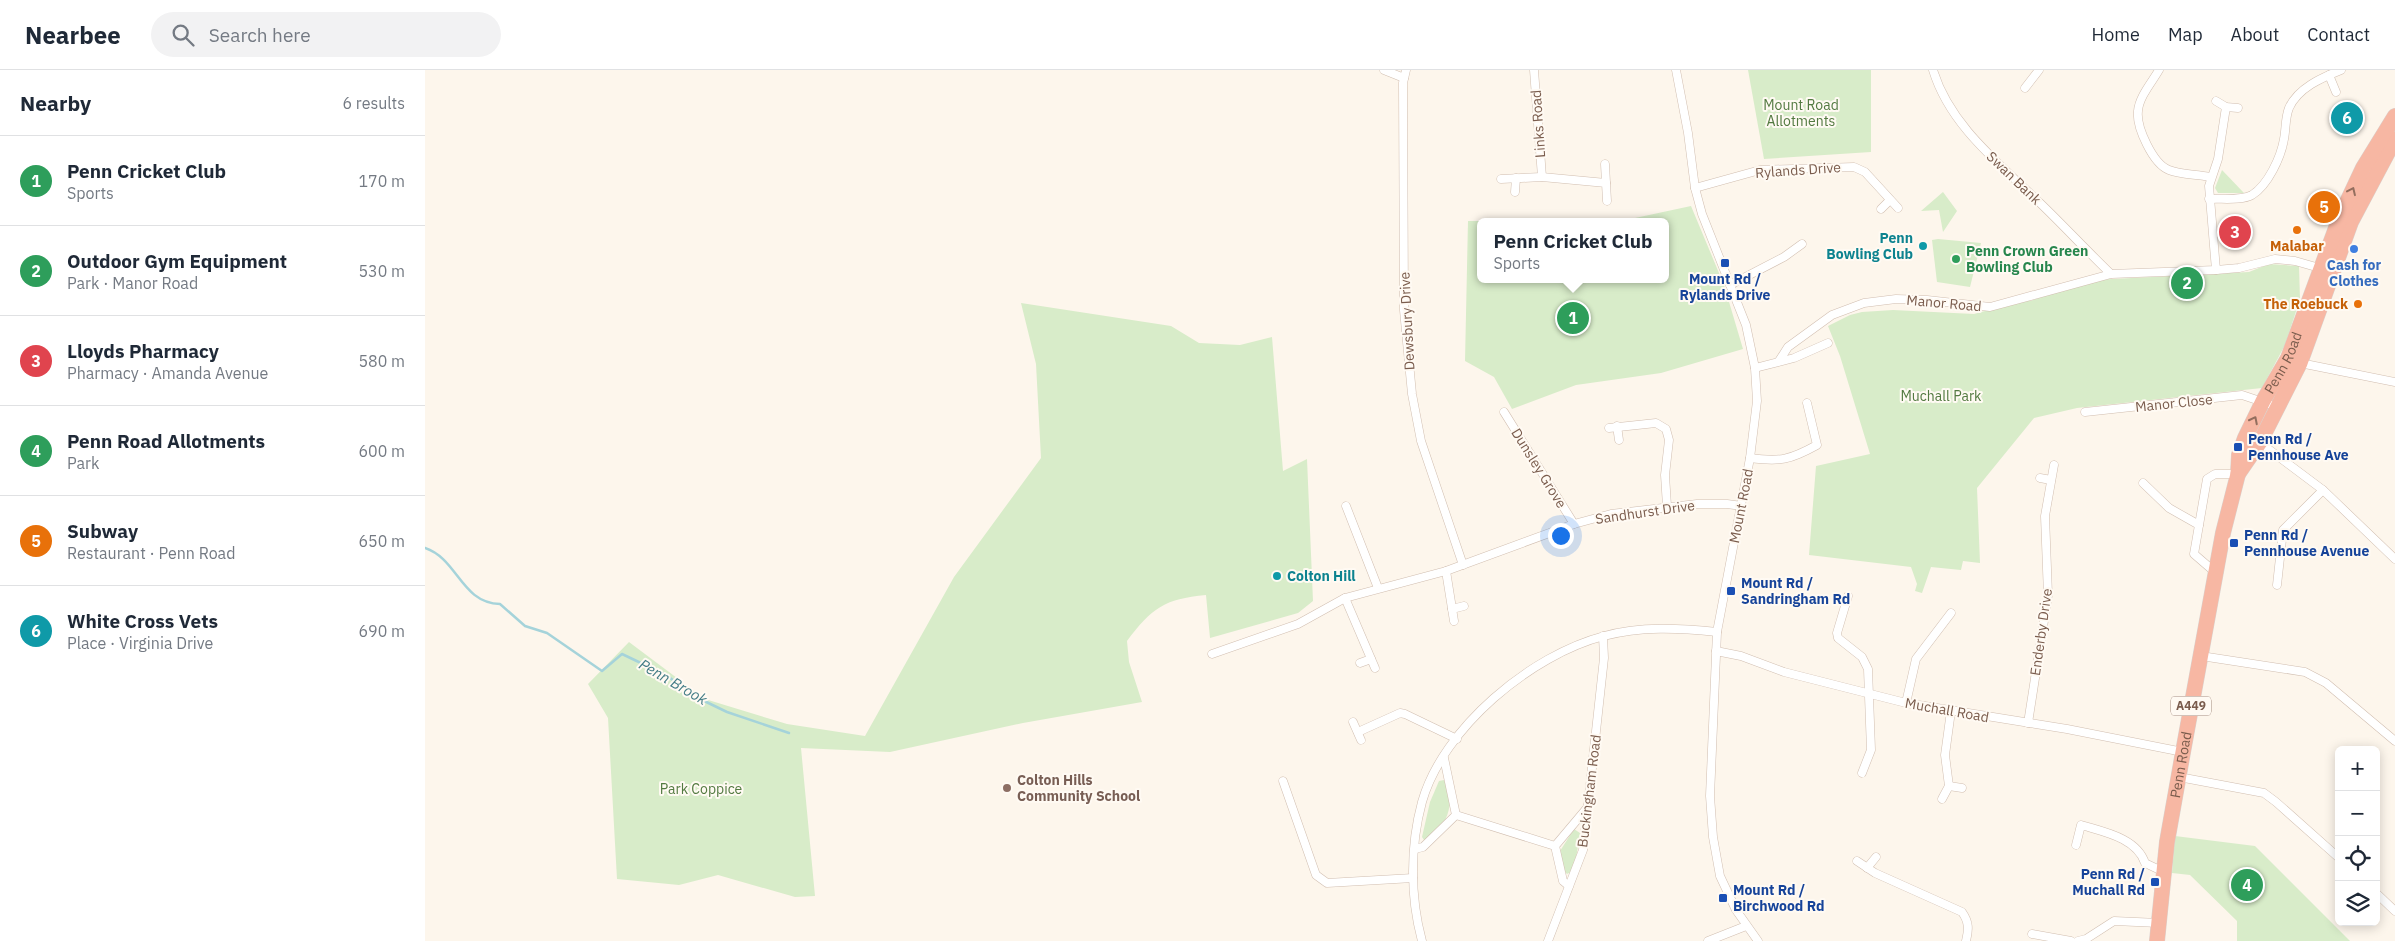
<!DOCTYPE html>
<meta charset="utf-8">
<style>
body{margin:0;font-family:"IBM Plex Sans",sans-serif;background:#f2f2f3;color:#1f2937}
.controls{position:absolute;right:15px;bottom:15px;display:grid;overflow:hidden;border-radius:8px;box-shadow:0 2px 12px #0003}
.controls button{width:45px;height:45px;display:grid;place-items:center;padding:0;border:0;border-bottom:1px solid #e0e1e3;background:#fff;color:#1f2937;font:25px sans-serif}
.you{position:absolute;left:1135px;top:465px;width:18px;height:18px;margin:-12px;border:4px solid #fff;border-radius:50%;background:#1a73e8;box-shadow:0 0 0 8px #1a73e833}
.badge{display:grid;place-items:center;width:32px;height:32px;border-radius:50%;background:#e76f51;color:#fff;font-size:16px;font-weight:700}
.pin{position:absolute;translate:-50% -50%;border:2px solid #fff;box-shadow:0 1px 5px #0006}
.popup{position:absolute;left:1052px;top:148px;width:192px;height:65px;box-sizing:border-box;display:grid;place-content:center;border-radius:8px;background:#fff;filter:drop-shadow(0 1px 4px #0005);font-size:16px;white-space:nowrap;color:#747a83}
.popup b{font-size:19px;color:#1f2937}
.popup::after{content:'';position:absolute;left:50%;top:100%;margin-left:-10px;border:10px solid transparent;border-top-color:#fff}
.list{margin:0;padding:0;list-style:none}
h2{display:flex;justify-content:space-between;align-items:center;height:65px;margin:0;padding:0 20px;font-size:21px}
h2 small{font-size:16px;font-weight:400;color:#747a83}
.list li{display:grid;grid-template-columns:32px 1fr auto;gap:15px;align-items:center;box-sizing:border-box;height:90px;padding:0 20px;border-top:1px solid #e0e1e3}
.list b{display:block;font-size:19px;white-space:nowrap}
.list p{margin:0;font-size:16px;white-space:nowrap;color:#747a83}
.list em{font-size:16px;font-style:normal;color:#747a83}
.icon{flex:none;width:28px;height:28px;fill:none;stroke:currentColor;stroke-width:2;stroke-linecap:round;stroke-linejoin:round}
.map{position:relative;flex:none;width:1970px;height:871px;overflow:hidden}
header{display:flex;align-items:center;gap:30px;box-sizing:border-box;height:70px;padding:0 25px;background:#fff;border-bottom:1px solid #e0e1e3}
header strong{font-size:24px}
nav{display:flex;gap:28px;margin-inline-start:auto;font-size:18px}
.search{width:350px;height:45px;background:#f2f2f3;display:flex;align-items:center;gap:12px;box-sizing:border-box;padding:0 18px;border-radius:28px;color:#747a83;font-size:19px}
main{display:flex}
aside{flex:1;background:#fff}
.map>svg:first-child{display:block}
</style>
<header>
<strong>Nearbee</strong>
<div class="search"><svg class="icon" aria-label="search" viewBox="0 0 24 24"><circle cx="10" cy="10" r="6"/><path d="M15 15l6 6"/></svg>Search here</div>
<nav><a>Home</a><a>Map</a><a>About</a><a>Contact</a></nav>
</header>
<main>
<aside>
<h2>Nearby<small>6 results</small></h2>
<ul class="list">
<li><span class="badge" style="background:#2e9e5b">1</span><div><b>Penn Cricket Club</b><p>Sports</p></div><em>170 m</em></li>
<li><span class="badge" style="background:#2e9e5b">2</span><div><b>Outdoor Gym Equipment</b><p>Park · Manor Road</p></div><em>530 m</em></li>
<li><span class="badge" style="background:#e0444e">3</span><div><b>Lloyds Pharmacy</b><p>Pharmacy · Amanda Avenue</p></div><em>580 m</em></li>
<li><span class="badge" style="background:#2e9e5b">4</span><div><b>Penn Road Allotments</b><p>Park</p></div><em>600 m</em></li>
<li><span class="badge" style="background:#e8710a">5</span><div><b>Subway</b><p>Restaurant · Penn Road</p></div><em>650 m</em></li>
<li><span class="badge" style="background:#0f9aa8">6</span><div><b>White Cross Vets</b><p>Place · Virginia Drive</p></div><em>690 m</em></li>
</ul>
</aside>
<div class="map">
<svg width="1970" height="871" viewBox="0 0 1970 871">
<rect width="100%" height="100%" fill="#fdf6ec"/>
<g fill="#d8ecc9" fill-rule="evenodd">
<polygon points="1323,0 1446,0 1446,82 1339,89"/>
<polygon points="1797,100 1819,123 1793,123 1790,118"/>
<polygon points="1518,122 1532,141 1518,162 1514,140 1496,141"/>
<path d="M 1266,136 L 1299,215 L 1318,279 L 1236,303 L 1151,315 L 1087,339 L 1069,307 L 1040,291 L 1043,151 L 1196,151 ZM 1056,152 L 1240,152 L 1240,209 L 1056,209 Z"/>
<polygon points="1513,169 1556,173 1545,217 1512,212 1507,170"/>
<polygon points="1844,194 1874,196 1875,229 1860,275 1837,318 1652,338 1609,348 1552,418 1555,493 1538,491 1536,500 1506,497 1497,523 1490,521 1492,514 1486,497 1384,485 1391,396 1445,384 1415,286 1403,256 1425,245 1437,242 1468,240 1549,244 1604,229 1605,231 1668,210 1824,202"/>
<path d="M 596,233 L 746,256 L 774,273 L 815,275 L 847,267 L 858,401 L 882,389 L 888,531 L 873,543 L 785,568 L 781,525 C 739,529 727,538 702,571 L 704,592 L 717,632 L 598,653 L 465,682 L 376,678 L 390,826 L 370,827 L 293,805 L 254,815 L 192,809 L 183,648 L 163,614 L 204,572 L 280,629 L 362,654 L 440,666 L 529,507 L 616,388 L 611,294 Z"/>
<path d="M 1019,710 C 1032,732 1022,759 999,770 L 997,767 L 1005,732 L 1014,711 Z"/>
<polygon points="1149,759 1155,763 1151,789 1146,802 1142,804 1139,801 1135,781"/>
<polygon points="1750,766 1830,776 1925,871 1812,871 1812,851 1765,805 1747,803"/>
</g>
<g fill="none" stroke-linecap="round" stroke-linejoin="round">
<path stroke="#a5d3da" stroke-width="2.5" d="M 0,478 C 33,489 36,533 75,534 L 100,556 L 122,563 L 177,601 L 197,584 L 241,605 L 271,627 L 302,642 L 364,663"/>
<g stroke="#d1beb0" stroke-width="9">
<g id="street">
<polyline points="959,0 979,8"/>
<polyline points="981,0 978,13 979,240 987,324 996,371 1038,495"/>
<polyline points="1109,0 1117,107"/>
<polyline points="1251,0 1263,63 1270,118 1277,144 1321,255 1330,298 1332,331 1325,388 1292,562 1285,726 1288,767 1295,806 1311,840 1333,871"/>
<path d="M 1508,0 C 1525,56 1575,94 1615,133 C 1639,156 1662,181 1686,204"/>
<path d="M 1734,0 C 1727,12 1714,27 1713,41 C 1711,57 1728,94 1744,100 C 1756,105 1772,104 1785,107"/>
<polyline points="1904,5 1911,22"/>
<polyline points="1600,18 1614,0"/>
<polyline points="1791,31 1801,37 1813,38"/>
<polyline points="1180,94 1181,113"/>
<polyline points="1076,109 1117,107 1181,113 1182,131"/>
<polyline points="1270,118 1335,100 1429,97 1440,102 1473,138"/>
<polyline points="1090,122 1091,108"/>
<path d="M 1784,129 C 1796,128 1816,131 1827,125 C 1843,115 1856,87 1859,69 C 1861,59 1860,48 1864,38 C 1873,18 1896,8 1916,0"/>
<polyline points="1456,139 1465,130"/>
<polyline points="1791,200 1784,116 1793,89 1801,37"/>
<polyline points="1305,215 1359,187 1377,174"/>
<polyline points="1354,291 1363,277 1407,245 1439,233 1471,229 1502,230 1565,237 1686,204 1791,200 1814,198 1850,189 1870,191 1898,199"/>
<polyline points="1875,293 1970,312"/>
<polyline points="1330,298 1369,288 1403,273"/>
<polyline points="1079,342 1149,454"/>
<polyline points="1660,342 1817,325 1853,337"/>
<polyline points="1192,356 1194,370"/>
<polyline points="1184,358 1231,353 1241,359 1244,370 1240,405 1242,436"/>
<polyline points="1834,372 1898,420 1970,489"/>
<path d="M 1325,388 C 1355,392 1365,390 1392,375 L 1382,333"/>
<polyline points="1615,408 1626,410"/>
<polyline points="1718,413 1744,438 1774,455"/>
<polyline points="921,436 953,518"/>
<polyline points="1791,503 1769,484 1782,409 1790,404 1813,404"/>
<polyline points="1852,515 1858,460 1898,420"/>
<polyline points="1423,526 1412,563 1413,568 1437,587 1443,599 1446,680 1437,703"/>
<polyline points="920,528 950,598"/>
<polyline points="1027,539 1039,536"/>
<polyline points="1029,551 1021,501 1149,454 1186,444 1272,434 1302,434 1317,436"/>
<polyline points="1291,581 1316,586 1359,602 1481,633 1642,659 1758,682"/>
<polyline points="787,584 873,554 920,528 1021,501"/>
<polyline points="1776,586 1880,602 1901,613 1970,671"/>
<polyline points="935,593 946,589"/>
<polyline points="1481,633 1491,589 1526,543"/>
<polyline points="928,652 936,670"/>
<polyline points="1603,653 1623,525 1620,446 1629,395"/>
<polyline points="933,662 975,643 980,644 1032,669"/>
<polyline points="1754,707 1839,723 1851,732 1914,788"/>
<polyline points="858,711 891,805 902,813 988,808"/>
<polyline points="1524,716 1520,685 1526,641"/>
<polyline points="1517,729 1524,716 1537,718"/>
<polyline points="1031,745 1130,776"/>
<path d="M 1651,775 L 1656,755 C 1679,762 1712,768 1720,793 L 1739,802"/>
<polyline points="990,779 998,777 1031,745 1019,688"/>
<path d="M 1432,791 L 1450,803 L 1537,842 C 1544,852 1544,859 1541,871"/>
<polyline points="1442,798 1451,787"/>
<polyline points="1144,816 1138,811 1130,776 1162,738"/>
<polyline points="1951,823 1970,841"/>
<polyline points="1607,864 1646,871"/>
<path d="M 997,871 C 985,827 985,776 997,732 C 1018,658 1106,585 1179,566 C 1216,556 1254,558 1292,562"/>
<polyline points="1123,871 1158,780 1179,588 1178,566"/>
<polyline points="1283,871 1321,856"/>
<polyline points="1653,871 1661,869 1689,851 1734,853"/>
</g>
</g>
<g stroke="#dad1cd" stroke-width="16">
<g id="highway">
<polyline points="1813,404 1835,372 1875,293 1926,152 1970,69"/>
<path id="s1" d="M 1732,871 L 1742,772 L 1758,682 L 1798,463 L 1813,404 L 1814,385 L 1820,368 L 1838,331 L 1863,288 L 1915,147 L 1938,98 L 1970,46"/>
</g>
</g>
<use href="#street" stroke="#fff" stroke-width="8"/>
<use href="#highway" stroke="#f7b7a3" stroke-width="15"/>
</g>
<defs><path id="oneway-chevron" d="M-2-3.5L2.5 0L-2 3.5" fill="none" stroke-width="1.6" stroke-linecap="round" stroke-linejoin="round" transform="scale(1.25)"/></defs>
<g stroke="#936e5e">
<use href="#oneway-chevron" transform="translate(1927 121) rotate(-65)"/>
<use href="#oneway-chevron" transform="translate(1829 350) rotate(-63)"/>
</g>
<g fill="#e8710a" stroke="#fffaf3" stroke-width="2">
<circle cx="1872" cy="160" r="5"/>
<circle cx="1933" cy="234" r="5"/>
</g>
<g fill="#0f9aa8" stroke="#fffaf3" stroke-width="2">
<circle cx="1498" cy="176" r="5"/>
<circle cx="852" cy="506" r="5"/>
</g>
<circle fill="#3f7fe0" stroke="#fffaf3" stroke-width="2" cx="1929" cy="179" r="5"/>
<circle fill="#2e9e5b" stroke="#fffaf3" stroke-width="2" cx="1531" cy="189" r="5"/>
<g fill="#1a4fb4" stroke="#fffaf3" stroke-width="2">
<rect x="1295" y="188" width="10" height="10" rx="2.5"/>
<rect x="1808" y="372" width="10" height="10" rx="2.5"/>
<rect x="1804" y="468" width="10" height="10" rx="2.5"/>
<rect x="1301" y="516" width="10" height="10" rx="2.5"/>
<rect x="1725" y="807" width="10" height="10" rx="2.5"/>
<rect x="1293" y="823" width="10" height="10" rx="2.5"/>
</g>
<circle fill="#8d6e63" stroke="#fffaf3" stroke-width="2" cx="582" cy="718" r="5"/>
<g text-anchor="middle" stroke-width="4" stroke-linejoin="round" paint-order="stroke">
<rect fill="#fffaf3" stroke="#a28b7f" stroke-width="1" x="1746" y="626.5" width="40" height="19" rx="4"/>
<g font-size="12" font-weight="bold" fill="#7a5c4d">
<text x="1766" y="640">A449</text>
</g>
<g font-size="14" fill="#537a41" stroke="#fffaf3">
<text x="1376" y="40">Mount Road<tspan x="1376" dy="16">Allotments</tspan></text>
<text x="1516" y="331">Muchall Park</text>
<text x="276" y="724">Park Coppice</text>
</g>
<g font-size="14" fill="#7a5c4d" stroke="#fffaf3">
<text transform="translate(1113 54) rotate(-94)" y="5">Links Road</text>
<text transform="translate(1373 100) rotate(-4)" y="5">Rylands Drive</text>
<text transform="translate(1589 108) rotate(44)" y="5">Swan Bank</text>
<text transform="translate(1519 233) rotate(5)" y="5">Manor Road</text>
<text transform="translate(982 251) rotate(-93)" y="5">Dewsbury Drive</text>
<text dy="5" stroke="none"><textPath href="#s1" startOffset="596">Penn Road</textPath></text>
<text transform="translate(1749 333) rotate(-6)" y="5">Manor Close</text>
<text transform="translate(1114 398) rotate(58)" y="5">Dunsley Grove</text>
<text transform="translate(1316 436) rotate(-79)" y="5">Mount Road</text>
<text transform="translate(1220 442) rotate(-8)" y="5">Sandhurst Drive</text>
<text transform="translate(1616 562) rotate(-82)" y="5">Enderby Drive</text>
<text transform="translate(1522 640) rotate(10)" y="5">Muchall Road</text>
<text dy="5" stroke="none"><textPath href="#s1" startOffset="178">Penn Road</textPath></text>
<text transform="translate(1164 721) rotate(-83)" y="5">Buckingham Road</text>
</g>
<g font-size="14" font-weight="bold" fill="#0d838f" stroke="#fffaf3" text-anchor="end">
<text x="1488" y="173">Penn<tspan x="1488" dy="16">Bowling Club</tspan></text>
<text x="862" y="511" text-anchor="start">Colton Hill</text>
</g>
<g font-size="14" font-weight="bold" fill="#c56008" stroke="#fffaf3">
<text x="1872" y="181">Malabar</text>
<text x="1923" y="239" text-anchor="end">The Roebuck</text>
</g>
<g font-size="14" font-weight="bold" fill="#27864d" stroke="#fffaf3" text-anchor="start">
<text x="1541" y="186">Penn Crown Green<tspan x="1541" dy="16">Bowling Club</tspan></text>
</g>
<g font-size="14" font-weight="bold" fill="#366cbe" stroke="#fffaf3">
<text x="1929" y="200">Cash for<tspan x="1929" dy="16">Clothes</tspan></text>
</g>
<g font-size="14" font-weight="bold" fill="#164399" stroke="#fffaf3" text-anchor="start">
<text x="1300" y="214" text-anchor="middle">Mount Rd /<tspan x="1300" dy="16">Rylands Drive</tspan></text>
<text x="1823" y="374">Penn Rd /<tspan x="1823" dy="16">Pennhouse Ave</tspan></text>
<text x="1819" y="470">Penn Rd /<tspan x="1819" dy="16">Pennhouse Avenue</tspan></text>
<text x="1316" y="518">Mount Rd /<tspan x="1316" dy="16">Sandringham Rd</tspan></text>
<text x="1720" y="809" text-anchor="end">Penn Rd /<tspan x="1720" dy="16">Muchall Rd</tspan></text>
<text x="1308" y="825">Mount Rd /<tspan x="1308" dy="16">Birchwood Rd</tspan></text>
</g>
<g font-size="14" font-weight="bold" fill="#785e54" stroke="#fffaf3" text-anchor="start">
<text x="592" y="715">Colton Hills<tspan x="592" dy="16">Community School</tspan></text>
</g>
<g font-size="15" font-style="italic" fill="#437c86" stroke="#fffaf3">
<text transform="translate(248 612) rotate(30)" y="5">Penn Brook</text>
</g>
</g>
</svg>
<div class="controls">
<button>+</button>
<button>−</button>
<button><svg class="icon" aria-label="locate" viewBox="0 0 24 24"><circle cx="12" cy="12" r="6"/><path d="M12 2v4M12 18v4M2 12h4M18 12h4"/></svg></button>
<button><svg class="icon" aria-label="layers" viewBox="0 0 24 24"><path d="M12 4l9 5-9 5-9-5zM3 14l9 5 9-5"/></svg></button>
</div>
<div class="you"></div>
<div class="pin badge" style="left:1148px;top:248px;background:#2e9e5b">1</div>
<div class="popup"><b>Penn Cricket Club</b>Sports</div>
<div class="pin badge" style="left:1762px;top:213px;background:#2e9e5b">2</div>
<div class="pin badge" style="left:1810px;top:162px;background:#e0444e">3</div>
<div class="pin badge" style="left:1822px;top:815px;background:#2e9e5b">4</div>
<div class="pin badge" style="left:1899px;top:137px;background:#e8710a">5</div>
<div class="pin badge" style="left:1922px;top:48px;background:#0f9aa8">6</div>
</div>
</main>
